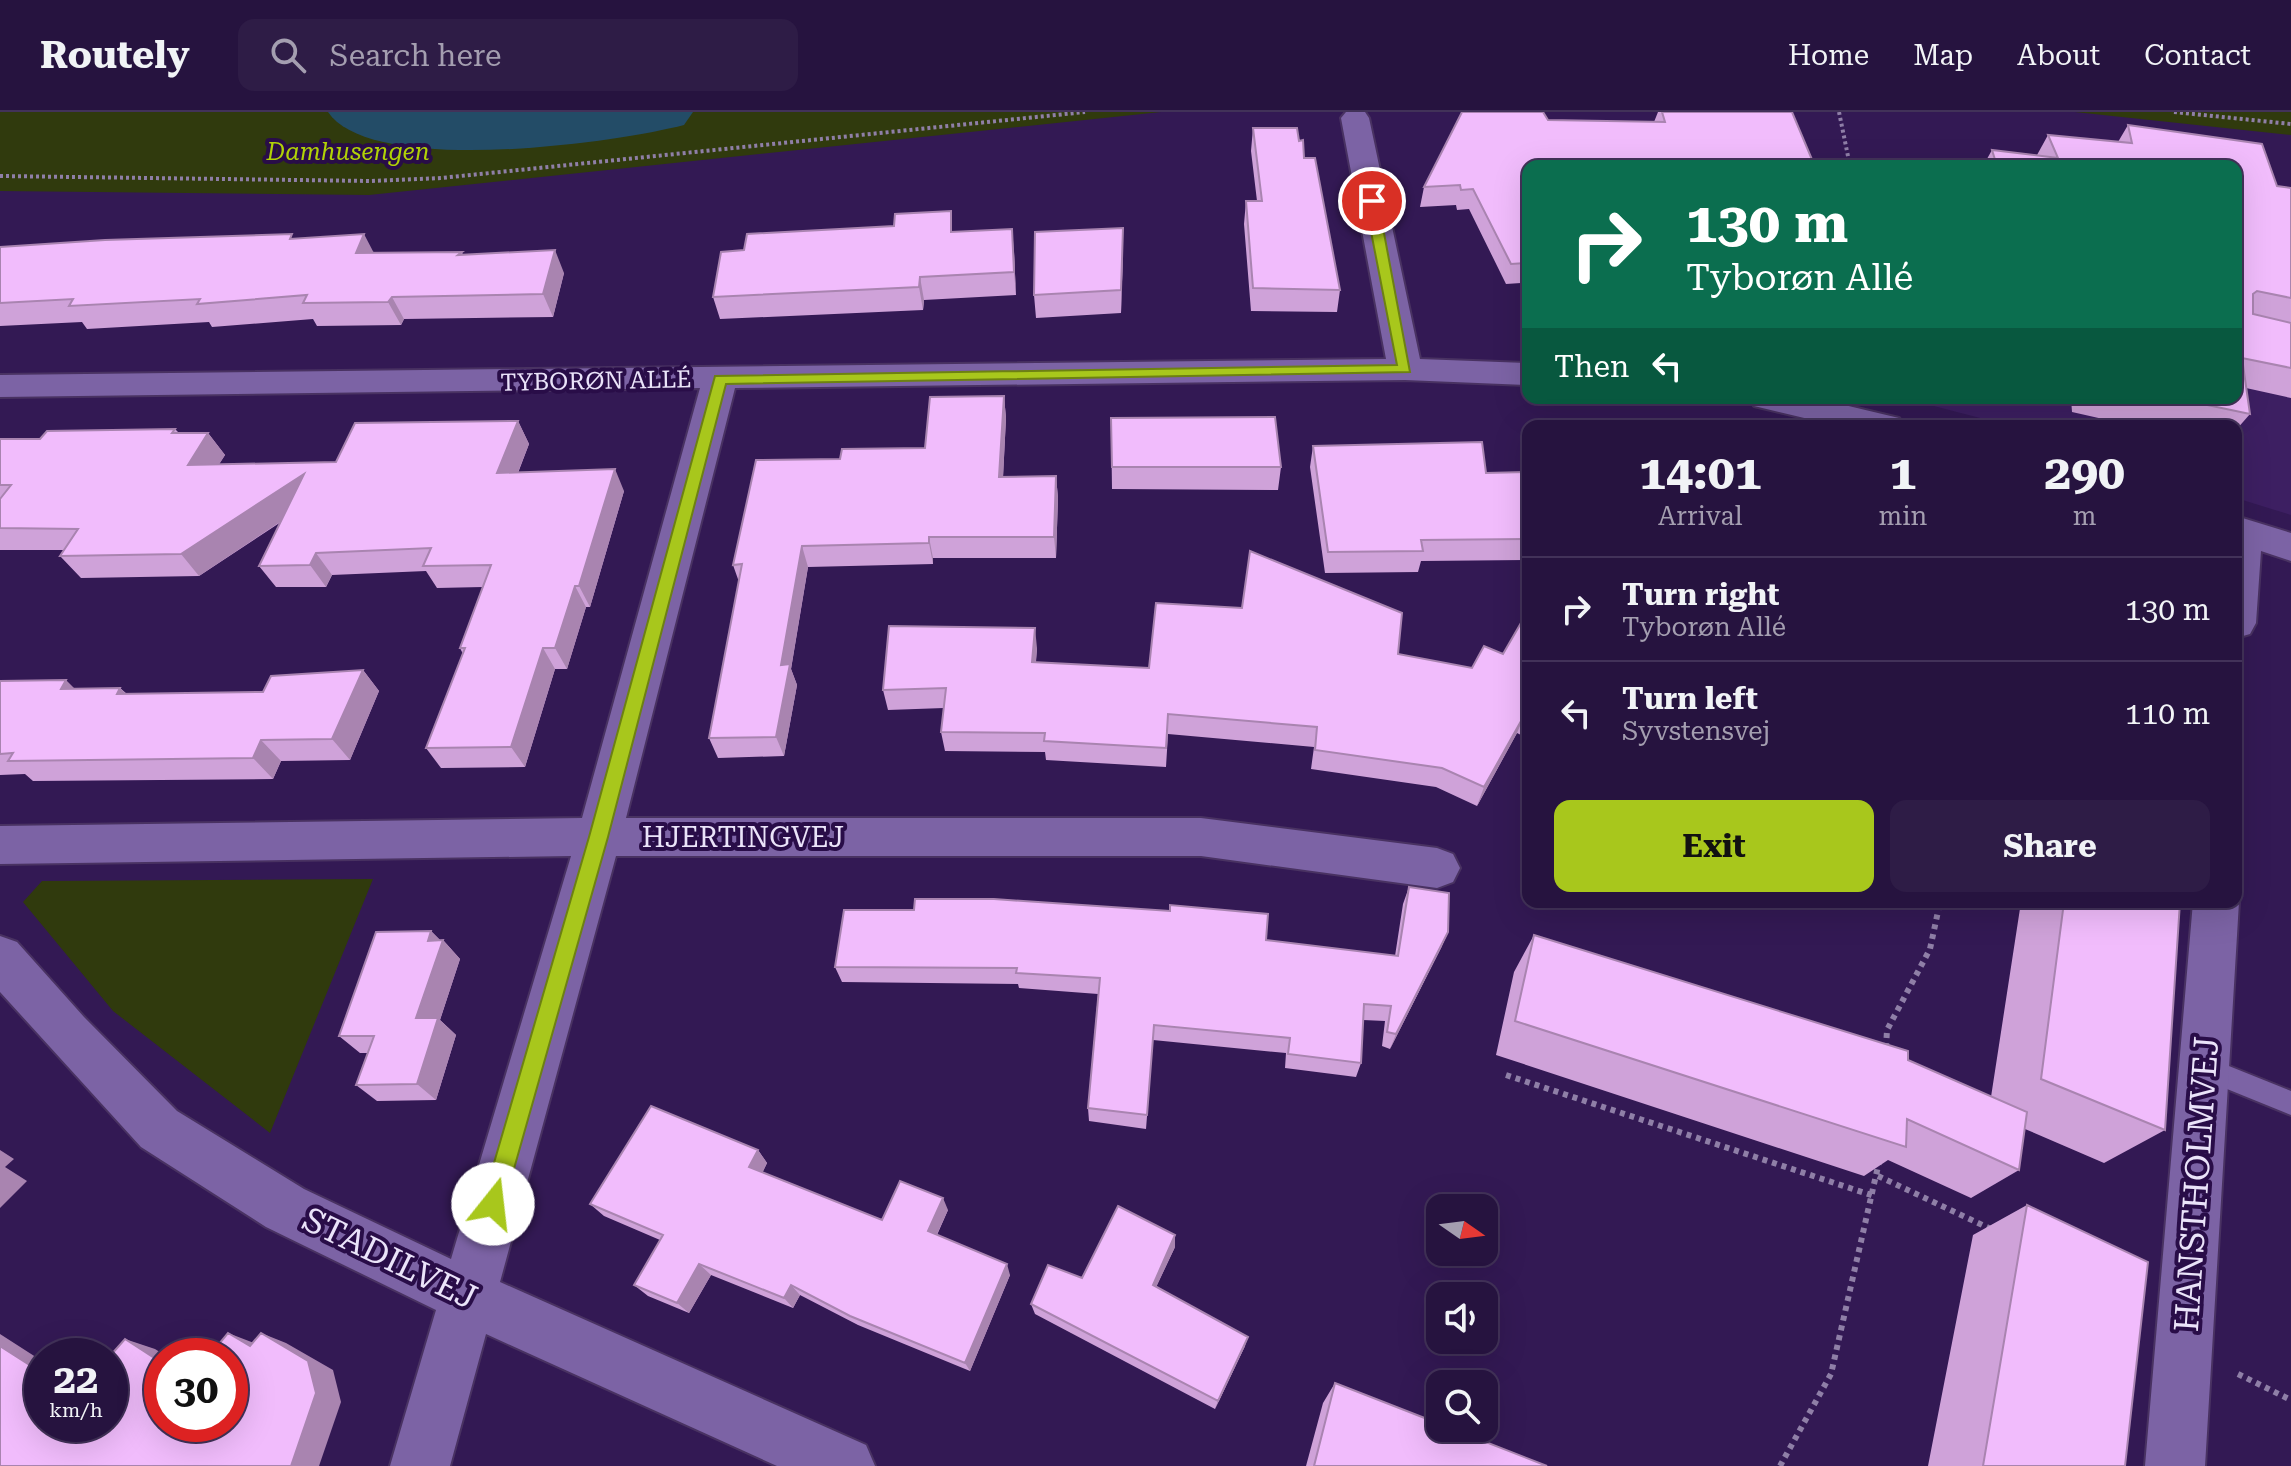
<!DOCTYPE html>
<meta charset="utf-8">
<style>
body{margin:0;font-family:"Roboto Serif",serif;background:#2e1c46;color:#f1f3f6;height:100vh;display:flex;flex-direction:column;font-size:30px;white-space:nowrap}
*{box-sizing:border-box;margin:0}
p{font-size:26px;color:#a49eb0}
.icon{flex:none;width:44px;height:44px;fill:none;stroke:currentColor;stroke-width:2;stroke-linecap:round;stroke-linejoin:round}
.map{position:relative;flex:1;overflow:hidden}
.side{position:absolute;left:1522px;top:308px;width:720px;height:488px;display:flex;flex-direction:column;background:#26133f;border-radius:16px;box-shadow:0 8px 32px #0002,0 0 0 2px #423259}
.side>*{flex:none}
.hud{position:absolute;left:1522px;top:48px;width:720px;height:244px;border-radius:16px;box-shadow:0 8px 32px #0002,0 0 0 2px #423259;background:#0b6e4f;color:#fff;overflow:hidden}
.needle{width:52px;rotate:104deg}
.fabs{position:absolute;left:1426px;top:1082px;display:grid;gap:16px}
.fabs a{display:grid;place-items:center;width:72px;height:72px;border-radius:16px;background:#26133f;box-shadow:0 8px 32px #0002,0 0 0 2px #423259;font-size:40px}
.speed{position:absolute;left:24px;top:1226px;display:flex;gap:16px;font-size:40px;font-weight:700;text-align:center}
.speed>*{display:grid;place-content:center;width:104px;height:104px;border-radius:50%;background:#26133f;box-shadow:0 8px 32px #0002,0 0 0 2px #423259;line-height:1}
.speed small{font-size:20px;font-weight:400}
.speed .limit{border:12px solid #d22;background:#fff;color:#111}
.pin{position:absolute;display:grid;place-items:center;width:68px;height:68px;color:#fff;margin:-34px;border:4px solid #fff;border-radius:50%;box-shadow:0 2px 8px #0007}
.me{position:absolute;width:88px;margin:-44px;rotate:16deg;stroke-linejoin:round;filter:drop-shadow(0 0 6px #0008)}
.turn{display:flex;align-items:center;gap:28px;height:168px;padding:0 32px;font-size:36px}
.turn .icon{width:104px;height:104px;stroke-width:2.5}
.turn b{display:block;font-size:56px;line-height:68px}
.then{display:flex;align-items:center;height:76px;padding:0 32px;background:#0003;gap:16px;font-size:30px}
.eta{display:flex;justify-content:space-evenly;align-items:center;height:136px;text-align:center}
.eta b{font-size:48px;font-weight:700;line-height:56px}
.primary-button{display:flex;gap:16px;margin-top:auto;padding:16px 32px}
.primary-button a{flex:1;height:92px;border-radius:16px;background:#a8c71c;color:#111;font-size:32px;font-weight:700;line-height:92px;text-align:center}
.primary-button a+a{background:#2e1c46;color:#f1f3f6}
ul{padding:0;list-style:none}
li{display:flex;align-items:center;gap:24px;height:104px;padding:0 32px;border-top:2px solid #423259}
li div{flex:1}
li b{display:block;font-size:30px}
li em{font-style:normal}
header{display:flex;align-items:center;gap:48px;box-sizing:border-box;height:112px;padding:0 40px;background:#26133f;border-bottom:2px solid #423259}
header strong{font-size:38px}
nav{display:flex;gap:44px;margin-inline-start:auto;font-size:28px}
.search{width:560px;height:72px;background:#2e1c46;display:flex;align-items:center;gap:20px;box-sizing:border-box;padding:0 28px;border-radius:16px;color:#a49eb0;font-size:30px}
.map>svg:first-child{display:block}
.built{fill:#3d1f62}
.green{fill:#303a0d}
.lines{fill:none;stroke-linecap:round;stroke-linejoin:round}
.river{fill:#234c67;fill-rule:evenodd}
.lane-casing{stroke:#493262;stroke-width:4}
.street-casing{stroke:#493262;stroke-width:4}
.path-far1{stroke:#8f7fa7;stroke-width:4;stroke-dasharray:3 3;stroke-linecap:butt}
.path{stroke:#8f7fa7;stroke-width:6;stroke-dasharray:5 5;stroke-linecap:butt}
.lane{fill:#7c63a5;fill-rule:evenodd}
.street{fill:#7c63a5;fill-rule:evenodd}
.wall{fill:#cfa2d9}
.shaded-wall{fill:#a984b0}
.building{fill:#f1bcfc;stroke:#a984b0;stroke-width:2}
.route{fill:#a8c71c;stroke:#6d8112;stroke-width:2}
.labels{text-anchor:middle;stroke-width:8;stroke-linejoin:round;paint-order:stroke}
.far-park-label{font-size:24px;font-style:italic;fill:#b1d206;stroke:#290d48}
.far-street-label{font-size:24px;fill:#eae3f9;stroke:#290d48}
.street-label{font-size:28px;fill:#eae3f9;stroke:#290d48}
.near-street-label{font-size:34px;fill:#eae3f9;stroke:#290d48}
</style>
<header>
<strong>Routely</strong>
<div class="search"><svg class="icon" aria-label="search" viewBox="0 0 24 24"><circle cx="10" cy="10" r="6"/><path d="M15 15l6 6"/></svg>Search here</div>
<nav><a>Home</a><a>Map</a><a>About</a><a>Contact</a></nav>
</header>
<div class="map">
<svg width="2291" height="1354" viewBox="0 0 2291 1354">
<rect width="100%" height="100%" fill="#331954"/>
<!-- built -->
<path class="built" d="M 2236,237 L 2291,248 L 2291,403 L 2236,386 L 2236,314 L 2011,314 L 1903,286 L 2236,286 Z"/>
<!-- green -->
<path class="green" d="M 0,0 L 1161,0 L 369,83 L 0,79 Z
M 2075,0 L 2291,0 L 2291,23 Z
M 373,767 L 270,1021 L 113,899 L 23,790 L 42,769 Z"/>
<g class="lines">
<!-- river -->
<path class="river" d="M 328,0 L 693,0 L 684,13 C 615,31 372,65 328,0 Z"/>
<defs>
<path id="lane" d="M 2204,944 L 2291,979 L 2291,1003 L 2195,964 L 2191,956 L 2195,948 Z"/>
<path id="street" d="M 1346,0 L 1365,0 L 1369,6 L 1420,247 L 1528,251 L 1528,273 L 1405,268 L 735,276 L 626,706 L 1201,706 L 1437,736 L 1453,742 L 1460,756 L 1453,770 L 1437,776 L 1201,744 L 616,744 L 500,1170 L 866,1333 L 875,1354 L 777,1354 L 486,1222 L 450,1354 L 390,1354 L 436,1198 L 266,1115 L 141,1035 L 0,880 L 0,824 L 17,830 L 84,905 L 177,999 L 304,1077 L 451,1147 L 571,744 L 0,752 L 0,714 L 582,706 L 700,276 L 0,285 L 0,263 L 1386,247 L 1341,6 Z
M 1749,286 L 1815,286 L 1899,306 L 1905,314 L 1838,314 L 1754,294 Z
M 2236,404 L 2291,421 L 2291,449 L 2261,439 L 2256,511 L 2250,522 L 2236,526 Z
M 2236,783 L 2239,790 L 2205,1354 L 2145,1354 L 2193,790 L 2236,790 Z"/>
</defs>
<!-- lane casing -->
<use href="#lane" class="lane-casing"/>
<!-- street casing -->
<use href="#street" class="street-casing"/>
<!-- path-far1 -->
<path class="path-far1" d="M 1839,0 L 1850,54
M 2174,0 L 2291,12
M 0,64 L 371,69 L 441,66 L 1085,0"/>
<!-- path -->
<path class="path" d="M 1886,936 L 1887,918 L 1930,837 L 1940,790
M 1506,963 L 1874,1084
M 1878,1064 L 1993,1118
M 2238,1262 L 2291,1288
M 1780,1354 L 1831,1262 L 1879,1050"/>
<!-- lane -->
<use href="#lane" class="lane"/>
<!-- street -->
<use href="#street" class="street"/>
</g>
<!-- wall -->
<path class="wall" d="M 1658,0 L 1792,0 L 1528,54 L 1528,186 L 1521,171 L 1506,172 L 1469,97 L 1457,98 L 1456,93 L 1420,95 L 1424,75 L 1548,8 L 1654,10 Z
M 2128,13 L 2262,32 L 2277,74 L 2291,76 L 2291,286 L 2246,276 L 2250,302 L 2236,318 L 2236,314 L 2167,314 L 2148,310 L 2145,314 L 2134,314 L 2072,300 L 2071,286 L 2236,286 L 2236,54 L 1983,54 L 1992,38 L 2037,43 L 2048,23 L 2118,30 Z
M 1253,16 L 1299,29 L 1340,178 L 1337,200 L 1251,199 L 1244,112 L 1246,89 L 1257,89 L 1251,39 Z
M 954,120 L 1014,140 L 1016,183 L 924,188 L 923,198 L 720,207 L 713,185 L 744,138 Z
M 294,127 L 374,140 L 462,140 L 463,143 L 564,161 L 553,205 L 404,207 L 401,213 L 317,214 L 313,207 L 212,215 L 209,210 L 87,217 L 82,210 L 0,214 L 0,135 Z
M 1123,139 L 1121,201 L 1036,206 L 1034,183 Z
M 1004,284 L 1006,306 L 1003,365 L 1056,364 L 1058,386 L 1056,446 L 933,446 L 933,452 L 808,455 L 791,557 L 797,573 L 784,644 L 718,646 L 709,626 L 739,470 L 733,453 L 840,347 L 925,336 Z
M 1111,306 L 1281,355 L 1278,378 L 1112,377 Z
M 518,309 L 529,332 L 518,361 L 624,379 L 590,495 L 586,495 L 567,557 L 555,557 L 525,655 L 441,656 L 426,636 L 463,542 L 460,536 L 483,475 L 437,476 L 426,459 L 332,463 L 326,475 L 276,475 L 259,454 L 281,410 L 199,464 L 81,466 L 60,444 L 64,438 L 0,438 L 0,327 L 40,327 L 175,317 L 179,321 L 208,321 L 225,343 L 219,352 L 336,350 Z
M 1313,334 L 1486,361 L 1528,360 L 1528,448 L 1421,449 L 1418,460 L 1325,461 L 1310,355 Z
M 1528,505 L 1528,619 L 1525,625 L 1517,621 L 1477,694 L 1436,675 L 1311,657 L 1314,635 L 1168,622 L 1166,655 L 1046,648 L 1045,640 L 945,639 L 941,620 L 944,596 L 888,598 L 883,578 L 1037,536 L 1036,550 L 1149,556 L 1398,542 L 1472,556 L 1503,542 Z
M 363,558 L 379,579 L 350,648 L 281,649 L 273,667 L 33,669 L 25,662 L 0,663 L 0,569 L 74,576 L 120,576 L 127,582 L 263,580 Z
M 1409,775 L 1448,820 L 1441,836 L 1390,937 L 1382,934 L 1385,909 L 1363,908 L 1361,951 L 1356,965 L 1285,956 L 1286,941 L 1153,928 L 1146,1017 L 1089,1009 L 1088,996 L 1098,882 L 1019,876 L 1018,872 L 842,870 L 835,855 L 1266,828 L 1395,844 L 1403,792 Z
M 2021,790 L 2180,790 L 2165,1018 L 2104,1051 L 2025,1017 L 2019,1058 L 1971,1086 L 1888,1048 L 1864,1064 L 1496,943 L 1514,860 L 1534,823 L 1908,948 L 1991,985 Z
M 431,819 L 440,828 L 443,828 L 460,847 L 440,908 L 456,923 L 436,988 L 377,989 L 356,973 L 368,941 L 360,941 L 339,924 Z
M 758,1038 L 767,1051 L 762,1061 L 882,1108 L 948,1098 L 937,1123 L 1010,1163 L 970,1259 L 858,1213 L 800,1183 L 793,1196 L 711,1163 L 689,1201 L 648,1184 L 634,1173 L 660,1128 L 604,1104 L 590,1092 Z
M 2027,1093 L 2125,1354 L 1928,1354 L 1973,1123 Z
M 1175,1135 L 1156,1175 L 1245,1234 L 1215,1297 L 1035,1202 L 1031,1192 L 1082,1166 Z
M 1335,1271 L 1547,1354 L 1306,1354 L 1323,1291 Z"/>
<!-- shaded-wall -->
<path class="shaded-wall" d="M 1123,116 L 1123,139 L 1121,201 L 1121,178 Z
M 1012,117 L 1014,140 L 1016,183 L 1014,160 Z
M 364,122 L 376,145 L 356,141 Z
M 555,138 L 564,161 L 553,205 L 543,182 Z
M 920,165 L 924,188 L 923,198 L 919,175 Z
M 392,185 L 404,207 L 401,213 L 388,190 Z
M 1004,284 L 1006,306 L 1002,386 L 999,365 Z
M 518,309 L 529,332 L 509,383 L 497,361 Z
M 208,321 L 225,343 L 205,375 L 188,353 Z
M 615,357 L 624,379 L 590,495 L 579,474 Z
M 304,362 L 319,384 L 199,464 L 181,442 Z
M 1056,364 L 1058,386 L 1056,446 L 1054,425 Z
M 929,425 L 933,446 L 933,452 L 929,431 Z
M 802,434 L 808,455 L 791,557 L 797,573 L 784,644 L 776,625 L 781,553 Z
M 316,441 L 332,463 L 326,475 L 310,453 Z
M 575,474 L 586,495 L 567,557 L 555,536 Z
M 1035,516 L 1037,536 L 1034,570 L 1032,550 Z
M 543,536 L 555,557 L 525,655 L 511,635 Z
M 363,558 L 379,579 L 350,648 L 332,627 Z
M 66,568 L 88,590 L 61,577 Z
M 120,576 L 142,597 L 117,582 Z
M 1525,602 L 1517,621 L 1477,694 L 1484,675 Z
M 261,628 L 281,649 L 273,667 L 253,646 Z
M 431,819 L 442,830 L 443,828 L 460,847 L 440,908 L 456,923 L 436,988 L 417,972 L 416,906 L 428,829 Z
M 1448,820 L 1441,836 L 1390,937 L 1396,922 Z
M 0,1038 L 14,1047 L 5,1055 L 27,1069 L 0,1096 Z
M 758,1038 L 767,1051 L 759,1068 L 749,1055 Z
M 943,1086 L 948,1098 L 933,1131 L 928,1119 Z
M 1175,1123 L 1175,1135 L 1152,1184 L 1153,1173 Z
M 699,1152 L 711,1163 L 689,1201 L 677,1191 Z
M 1007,1152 L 1010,1163 L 970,1259 L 965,1251 Z
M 791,1173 L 800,1183 L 793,1196 L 784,1186 Z
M 228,1221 L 254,1231 L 250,1234 Z
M 261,1221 L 286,1231 L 333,1258 L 341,1290 L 319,1354 L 291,1354 Z
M 0,1222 L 42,1249 L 42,1261 L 0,1234 Z
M 1248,1225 L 1245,1234 L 1215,1297 L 1218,1289 Z
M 125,1227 L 155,1237 L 166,1244 L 162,1244 L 162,1251 Z
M 72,1229 L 104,1239 L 135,1260 L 110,1244 L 95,1244 Z"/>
<!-- building -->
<path class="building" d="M 1462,0 L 1543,0 L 1548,8 L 1665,10 L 1662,0 L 1792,0 L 1813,50 L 1840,51 L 1838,54 L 1528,54 L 1528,155 L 1526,151 L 1511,152 L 1473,77 L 1461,78 L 1460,73 L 1424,75 Z
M 2128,13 L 2262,32 L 2277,74 L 2291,76 L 2291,186 L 2257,179 L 2253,182 L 2253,202 L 2291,211 L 2291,256 L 2242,246 L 2250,302 L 2174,286 L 2236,286 L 2236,54 L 1997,54 L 1992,38 L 2058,46 L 2048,23 L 2132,31 Z
M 1253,16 L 1297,16 L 1299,29 L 1303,28 L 1304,46 L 1315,46 L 1340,178 L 1253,176 L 1246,89 L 1262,89 Z
M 951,99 L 951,120 L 1012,117 L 1014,160 L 920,165 L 919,175 L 713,185 L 721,140 L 744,138 L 747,122 L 894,114 L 895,102 Z
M 1123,116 L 1121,178 L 1034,183 L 1035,120 Z
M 292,122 L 290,127 L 364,122 L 356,141 L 462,140 L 458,143 L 555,138 L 543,182 L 392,185 L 388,190 L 303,191 L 307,183 L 197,192 L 200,187 L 69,194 L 73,187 L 0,191 L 0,135 L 105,128 Z
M 1004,284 L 999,365 L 1056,364 L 1054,425 L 929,425 L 929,431 L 802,434 L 781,553 L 790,552 L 776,625 L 709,626 L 742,452 L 733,453 L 756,348 L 840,347 L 842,337 L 925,336 L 930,285 Z
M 2140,286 L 2163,286 L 2164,291 Z
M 1275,305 L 1281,355 L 1112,355 L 1111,306 Z
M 518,309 L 497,361 L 615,357 L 579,474 L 575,474 L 555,536 L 543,536 L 511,635 L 426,636 L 465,536 L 460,536 L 491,453 L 423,454 L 431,436 L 316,441 L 310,453 L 259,454 L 304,362 L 181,442 L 60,444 L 78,417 L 0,416 L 0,387 L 11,373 L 0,373 L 0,327 L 40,327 L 47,319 L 175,317 L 172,321 L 208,321 L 188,353 L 336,350 L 355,311 Z
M 1482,330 L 1486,361 L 1528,360 L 1528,427 L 1421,428 L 1423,439 L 1328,440 L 1313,334 Z
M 1250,439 L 1402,501 L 1398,542 L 1472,556 L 1484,534 L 1503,542 L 1525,504 L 1528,505 L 1528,603 L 1525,602 L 1484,675 L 1442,656 L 1315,638 L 1317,615 L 1168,602 L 1166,636 L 1044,629 L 1045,621 L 941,620 L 946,576 L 883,578 L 889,514 L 1035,516 L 1032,550 L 1149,556 L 1156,491 L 1242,496 Z
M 363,558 L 332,627 L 261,628 L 253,646 L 8,649 L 13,641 L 0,642 L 0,569 L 66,568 L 61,577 L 120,576 L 117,582 L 263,580 L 271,564 Z
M 1409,775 L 1449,781 L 1448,820 L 1396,922 L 1387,920 L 1391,894 L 1364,892 L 1361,951 L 1288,942 L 1290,926 L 1154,913 L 1147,1003 L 1088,996 L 1100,866 L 1016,861 L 1017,856 L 835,855 L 844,798 L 914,798 L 915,787 L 994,787 L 1170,799 L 1170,793 L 1268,802 L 1266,828 L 1398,844 Z
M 2064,790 L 2180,790 L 2165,1018 L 2041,967 Z
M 431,819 L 428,829 L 443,828 L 416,906 L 438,906 L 417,972 L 356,973 L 374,924 L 339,924 L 376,820 Z
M 1534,823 L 1908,939 L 1908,948 L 2027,1000 L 2019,1058 L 1907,1007 L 1906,1035 L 1515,909 Z
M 651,994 L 758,1038 L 749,1055 L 882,1108 L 900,1069 L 943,1086 L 928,1119 L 1007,1152 L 965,1251 L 850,1204 L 791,1173 L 784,1186 L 699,1152 L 677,1191 L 634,1173 L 663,1123 L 590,1092 Z
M 2027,1093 L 2148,1150 L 2125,1354 L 1983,1354 Z
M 1118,1094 L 1175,1123 L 1153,1173 L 1248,1225 L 1218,1289 L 1031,1192 L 1048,1153 L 1082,1166 Z
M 228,1221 L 250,1234 L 261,1221 L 308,1249 L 316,1281 L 291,1354 L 0,1354 L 0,1234 L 42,1261 L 42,1312 L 110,1312 L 110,1244 L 125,1227 L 162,1251 L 162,1312 L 230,1312 L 230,1244 L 209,1244 Z
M 72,1229 L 95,1244 L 59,1244 Z
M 1335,1271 L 1440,1312 L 1440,1316 L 1450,1316 L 1547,1354 L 1314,1354 Z"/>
<!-- route -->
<path class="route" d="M 1372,86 L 1378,89 L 1410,260 L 726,272 L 608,725 L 504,1092 L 501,1100 L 493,1103 L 485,1100 L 482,1092 L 589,725 L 715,264 L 1397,253 L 1365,89 Z"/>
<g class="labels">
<!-- far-park labels -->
<g class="far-park-label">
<text x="348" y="48">Damhusengen</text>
</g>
<!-- far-street labels -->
<g class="far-street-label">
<text transform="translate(596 269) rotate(-1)" y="8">TYBORØN ALLÉ</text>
</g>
<!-- street labels -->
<g class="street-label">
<text x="743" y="735">HJERTINGVEJ</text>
</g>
<!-- near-street labels -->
<g class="near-street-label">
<text transform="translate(2196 1072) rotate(-86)" y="12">HANSTHOLMVEJ</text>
<text transform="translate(390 1146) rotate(26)" y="12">STADILVEJ</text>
</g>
</g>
</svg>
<div class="fabs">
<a><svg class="needle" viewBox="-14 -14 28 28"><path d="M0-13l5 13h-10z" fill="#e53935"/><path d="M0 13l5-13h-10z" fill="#a49eb0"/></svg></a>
<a><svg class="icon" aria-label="sound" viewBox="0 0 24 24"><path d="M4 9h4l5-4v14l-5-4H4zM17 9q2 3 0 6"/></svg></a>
<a><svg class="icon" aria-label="search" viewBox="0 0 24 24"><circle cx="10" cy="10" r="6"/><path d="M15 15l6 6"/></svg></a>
</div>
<div class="speed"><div>22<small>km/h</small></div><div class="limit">30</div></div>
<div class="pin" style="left:1372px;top:89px;background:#d93025"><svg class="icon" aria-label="arrive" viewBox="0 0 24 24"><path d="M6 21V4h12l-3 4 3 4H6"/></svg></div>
<svg class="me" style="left:493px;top:1092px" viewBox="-20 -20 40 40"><circle r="19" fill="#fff"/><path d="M0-13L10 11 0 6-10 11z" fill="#a8c71c"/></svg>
<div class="hud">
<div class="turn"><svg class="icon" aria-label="right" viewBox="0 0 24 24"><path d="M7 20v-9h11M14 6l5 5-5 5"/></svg><div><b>130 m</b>Tyborøn Allé</div></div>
<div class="then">Then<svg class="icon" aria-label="left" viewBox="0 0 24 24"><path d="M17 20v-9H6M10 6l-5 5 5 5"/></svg></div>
</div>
<section class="side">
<div class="eta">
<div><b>14:01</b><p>Arrival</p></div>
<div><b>1</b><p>min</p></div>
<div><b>290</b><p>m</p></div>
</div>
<ul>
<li><svg class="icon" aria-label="right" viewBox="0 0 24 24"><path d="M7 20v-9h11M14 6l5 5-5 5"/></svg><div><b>Turn right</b><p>Tyborøn Allé</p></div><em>130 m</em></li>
<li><svg class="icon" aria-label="left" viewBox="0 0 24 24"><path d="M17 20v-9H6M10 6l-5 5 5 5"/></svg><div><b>Turn left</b><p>Syvstensvej</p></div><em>110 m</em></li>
</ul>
<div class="primary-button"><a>Exit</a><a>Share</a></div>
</section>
</div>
